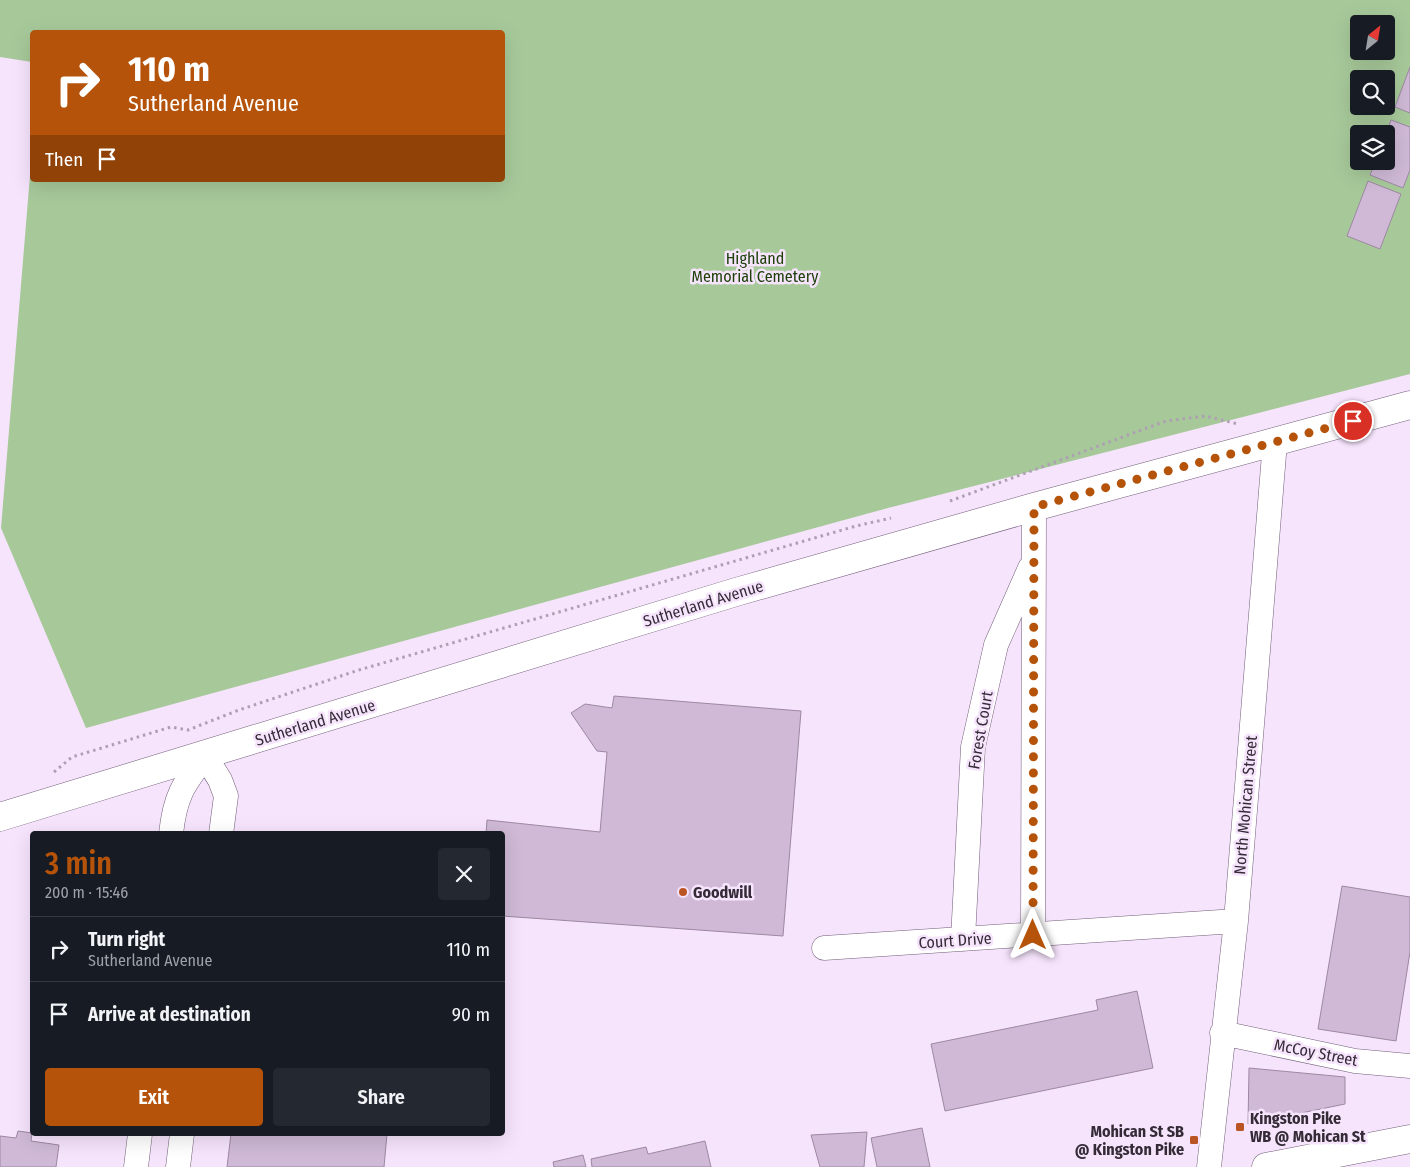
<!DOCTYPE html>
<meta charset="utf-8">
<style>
body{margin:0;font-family:"Fira Sans Condensed",sans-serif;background:#242831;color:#f1f3f6;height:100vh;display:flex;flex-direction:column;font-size:19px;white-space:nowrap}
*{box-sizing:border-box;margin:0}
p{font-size:16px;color:#9ea1a6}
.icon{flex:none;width:28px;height:28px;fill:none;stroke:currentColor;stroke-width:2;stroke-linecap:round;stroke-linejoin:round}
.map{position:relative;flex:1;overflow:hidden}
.drawer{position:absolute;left:30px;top:831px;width:475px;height:305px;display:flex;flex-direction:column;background:#171b24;border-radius:5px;box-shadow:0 5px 20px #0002}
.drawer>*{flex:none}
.banner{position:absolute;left:30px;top:30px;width:475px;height:152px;border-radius:5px;box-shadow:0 5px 20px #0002;background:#b45309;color:#fff;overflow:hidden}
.needle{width:32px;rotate:30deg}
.fabs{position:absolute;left:1350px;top:15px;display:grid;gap:10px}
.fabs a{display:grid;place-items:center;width:45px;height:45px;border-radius:5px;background:#171b24;box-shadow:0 5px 20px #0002;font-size:25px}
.pin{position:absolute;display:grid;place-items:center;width:42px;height:42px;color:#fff;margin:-21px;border:2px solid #fff;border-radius:50%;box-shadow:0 1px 5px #0007}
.me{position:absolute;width:55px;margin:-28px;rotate:0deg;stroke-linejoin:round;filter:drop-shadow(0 0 4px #0008)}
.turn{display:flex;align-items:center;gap:18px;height:105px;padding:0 15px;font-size:22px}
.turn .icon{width:65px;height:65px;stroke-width:2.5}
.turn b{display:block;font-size:35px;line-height:42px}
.then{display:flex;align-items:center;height:48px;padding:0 15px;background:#0003;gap:10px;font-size:19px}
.round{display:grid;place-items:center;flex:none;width:52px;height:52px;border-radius:5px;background:#242831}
.headline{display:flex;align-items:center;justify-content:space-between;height:85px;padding:0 15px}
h1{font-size:30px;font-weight:600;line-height:38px;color:#b45309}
.cta{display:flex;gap:10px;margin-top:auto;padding:10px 15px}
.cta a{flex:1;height:58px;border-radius:5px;background:#b45309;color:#fff;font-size:20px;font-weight:600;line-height:58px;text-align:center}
.cta a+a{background:#242831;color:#f1f3f6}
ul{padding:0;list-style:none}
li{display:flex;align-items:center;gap:15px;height:65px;padding:0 15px;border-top:1px solid #363941}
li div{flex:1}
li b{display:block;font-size:19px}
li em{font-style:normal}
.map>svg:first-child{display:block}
.green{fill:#a7c99a;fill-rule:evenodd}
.building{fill:#cfb9d6;stroke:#9d88a3}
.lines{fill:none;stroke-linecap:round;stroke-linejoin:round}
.minor-casing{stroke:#725f78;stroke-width:25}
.tertiary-casing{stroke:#725f78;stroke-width:29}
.primary-casing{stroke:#725f78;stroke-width:29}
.path{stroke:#ae9fb3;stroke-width:3;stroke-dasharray:2.5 4;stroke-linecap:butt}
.minor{stroke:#fff;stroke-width:24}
.tertiary{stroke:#fff;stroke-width:28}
.primary{stroke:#fff;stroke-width:28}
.route{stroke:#b45309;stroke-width:9;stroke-dasharray:0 16.2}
.poi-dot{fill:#ba5523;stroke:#f6e4fc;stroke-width:2}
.labels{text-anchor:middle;stroke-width:5;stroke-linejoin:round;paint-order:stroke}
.park-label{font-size:16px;fill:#1d4109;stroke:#f6e4fc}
.street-label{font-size:16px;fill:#342b36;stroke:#f6e4fc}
.poi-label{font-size:16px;font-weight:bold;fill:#342b36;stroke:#f6e4fc;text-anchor:start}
</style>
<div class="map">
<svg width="1410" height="1167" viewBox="0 0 1410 1167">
<rect width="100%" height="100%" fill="#f6e4fc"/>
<!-- green -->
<path class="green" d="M 0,0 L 1410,0 L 1410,374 L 888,508 L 86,728 L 1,528 L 32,151 L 32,180 L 502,180 L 502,32 L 32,32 L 32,62 L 0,57 ZM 1359,24 L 1386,24 L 1386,51 L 1359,51 ZM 1359,79 L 1386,79 L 1386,106 L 1359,106 ZM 1359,134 L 1386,134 L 1386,161 L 1359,161 Z"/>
<!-- building -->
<path class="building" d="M 1410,67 L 1410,113 L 1395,107 Z
M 1391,120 L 1410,127 L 1410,170 L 1403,188 L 1370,175 L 1376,161 L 1386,161 L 1386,134 Z
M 1368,181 L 1401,194 L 1380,249 L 1347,236 Z
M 614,696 L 801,711 L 783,936 L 502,916 L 502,834 L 486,834 L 487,820 L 600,832 L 607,752 L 597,751 L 571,713 L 585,704 L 612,708 Z
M 1342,886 L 1410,897 L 1410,952 L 1396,1041 L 1318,1029 Z
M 1137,991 L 1153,1068 L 945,1111 L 931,1044 L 1098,1010 L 1096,1000 Z
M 1249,1068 L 1345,1077 L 1345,1104 L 1248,1124 Z
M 922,1128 L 930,1167 L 877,1167 L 871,1138 Z
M 18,1131 L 32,1133 L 31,1141 L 59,1145 L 56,1167 L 0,1167 L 0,1136 L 16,1138 Z
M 867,1132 L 864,1167 L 820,1167 L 811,1135 Z
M 231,1134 L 387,1134 L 384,1167 L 227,1167 Z
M 705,1141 L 711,1167 L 592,1167 L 591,1159 L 646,1147 L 648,1154 Z
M 583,1155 L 586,1167 L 554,1167 L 553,1162 Z"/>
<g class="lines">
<defs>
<path id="minor" d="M 171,834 C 175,796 183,785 205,756 L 220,780 L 226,796 L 221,834
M 1033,935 L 1034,507
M 963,939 L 973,747 L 996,645 L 1030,568
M 824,948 L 1236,921
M 1222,1033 L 1355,1061 L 1410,1066
M 136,1167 L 140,1134
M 178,1167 L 182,1134
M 1209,1167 L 1236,921 L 1275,442"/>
<path id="tertiary" d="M 0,817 L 736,592 L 1034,507 L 1410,405"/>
<path id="primary" d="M 1266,1167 L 1410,1139"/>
</defs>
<!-- minor casing -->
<use href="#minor" class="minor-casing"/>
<!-- tertiary casing -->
<use href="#tertiary" class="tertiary-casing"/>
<!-- primary casing -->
<use href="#primary" class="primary-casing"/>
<!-- path -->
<path class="path" d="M 950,501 L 1166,421 L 1205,416 L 1238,424
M 54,772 L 72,757 L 171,727 L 188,730 L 239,710 L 359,670 L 856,526 L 891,518"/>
<!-- minor -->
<use href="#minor" class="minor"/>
<!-- tertiary -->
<use href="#tertiary" class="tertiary"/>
<!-- primary -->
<use href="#primary" class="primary"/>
</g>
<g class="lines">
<!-- route -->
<path class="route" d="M 1033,935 L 1034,507 L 1353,421"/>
</g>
<!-- markers -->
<g class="poi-dot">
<circle cx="683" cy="892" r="5"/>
<rect x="1235" y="1122" width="10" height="10" rx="2.5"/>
<rect x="1189" y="1135" width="10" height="10" rx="2.5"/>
</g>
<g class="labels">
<!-- park labels -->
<g class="park-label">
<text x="755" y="264">Highland<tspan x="755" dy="18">Memorial Cemetery</tspan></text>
</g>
<!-- street labels -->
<g class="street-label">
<text transform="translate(703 603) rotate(-17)" y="6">Sutherland Avenue</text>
<text transform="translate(315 722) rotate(-17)" y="6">Sutherland Avenue</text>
<text transform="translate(980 730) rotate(-80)" y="6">Forest Court</text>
<text transform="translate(1245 805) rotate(-85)" y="6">North Mohican Street</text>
<text transform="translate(955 940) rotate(-4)" y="6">Court Drive</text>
<text transform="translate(1316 1052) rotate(11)" y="6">McCoy Street</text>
</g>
<!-- poi labels -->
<g class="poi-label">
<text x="693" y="898">Goodwill</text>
<text x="1250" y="1124">Kingston Pike<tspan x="1250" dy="18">WB @ Mohican St</tspan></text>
<text x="1184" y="1137" text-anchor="end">Mohican St SB<tspan x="1184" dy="18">@ Kingston Pike</tspan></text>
</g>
</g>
</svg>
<div class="fabs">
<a><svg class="needle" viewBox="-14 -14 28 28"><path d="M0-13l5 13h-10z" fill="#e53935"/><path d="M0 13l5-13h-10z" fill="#9ea1a6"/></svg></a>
<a><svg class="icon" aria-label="search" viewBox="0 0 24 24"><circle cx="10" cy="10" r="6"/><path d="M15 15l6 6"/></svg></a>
<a><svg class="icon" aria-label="layers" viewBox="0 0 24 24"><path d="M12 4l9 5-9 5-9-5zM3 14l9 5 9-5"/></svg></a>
</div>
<div class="pin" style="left:1353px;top:421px;background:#d93025"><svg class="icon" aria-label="arrive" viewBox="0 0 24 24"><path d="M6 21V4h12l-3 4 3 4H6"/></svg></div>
<svg class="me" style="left:1033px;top:935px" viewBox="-20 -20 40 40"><path d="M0-17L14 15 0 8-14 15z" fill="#b45309" stroke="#fff" stroke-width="4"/></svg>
<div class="banner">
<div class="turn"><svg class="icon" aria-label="right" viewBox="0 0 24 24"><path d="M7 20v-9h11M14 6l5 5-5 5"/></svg><div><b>110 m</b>Sutherland Avenue</div></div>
<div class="then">Then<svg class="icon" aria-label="arrive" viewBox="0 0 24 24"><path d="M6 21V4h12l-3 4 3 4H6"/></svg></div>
</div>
<section class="drawer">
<div class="headline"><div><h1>3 min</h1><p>200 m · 15:46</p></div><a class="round"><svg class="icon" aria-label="close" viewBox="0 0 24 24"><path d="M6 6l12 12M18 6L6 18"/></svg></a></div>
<ul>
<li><svg class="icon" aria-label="right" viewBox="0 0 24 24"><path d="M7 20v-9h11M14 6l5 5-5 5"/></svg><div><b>Turn right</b><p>Sutherland Avenue</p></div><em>110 m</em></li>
<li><svg class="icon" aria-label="arrive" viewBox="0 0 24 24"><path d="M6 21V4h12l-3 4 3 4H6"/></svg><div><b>Arrive at destination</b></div><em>90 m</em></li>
</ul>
<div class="cta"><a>Exit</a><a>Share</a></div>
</section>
</div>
